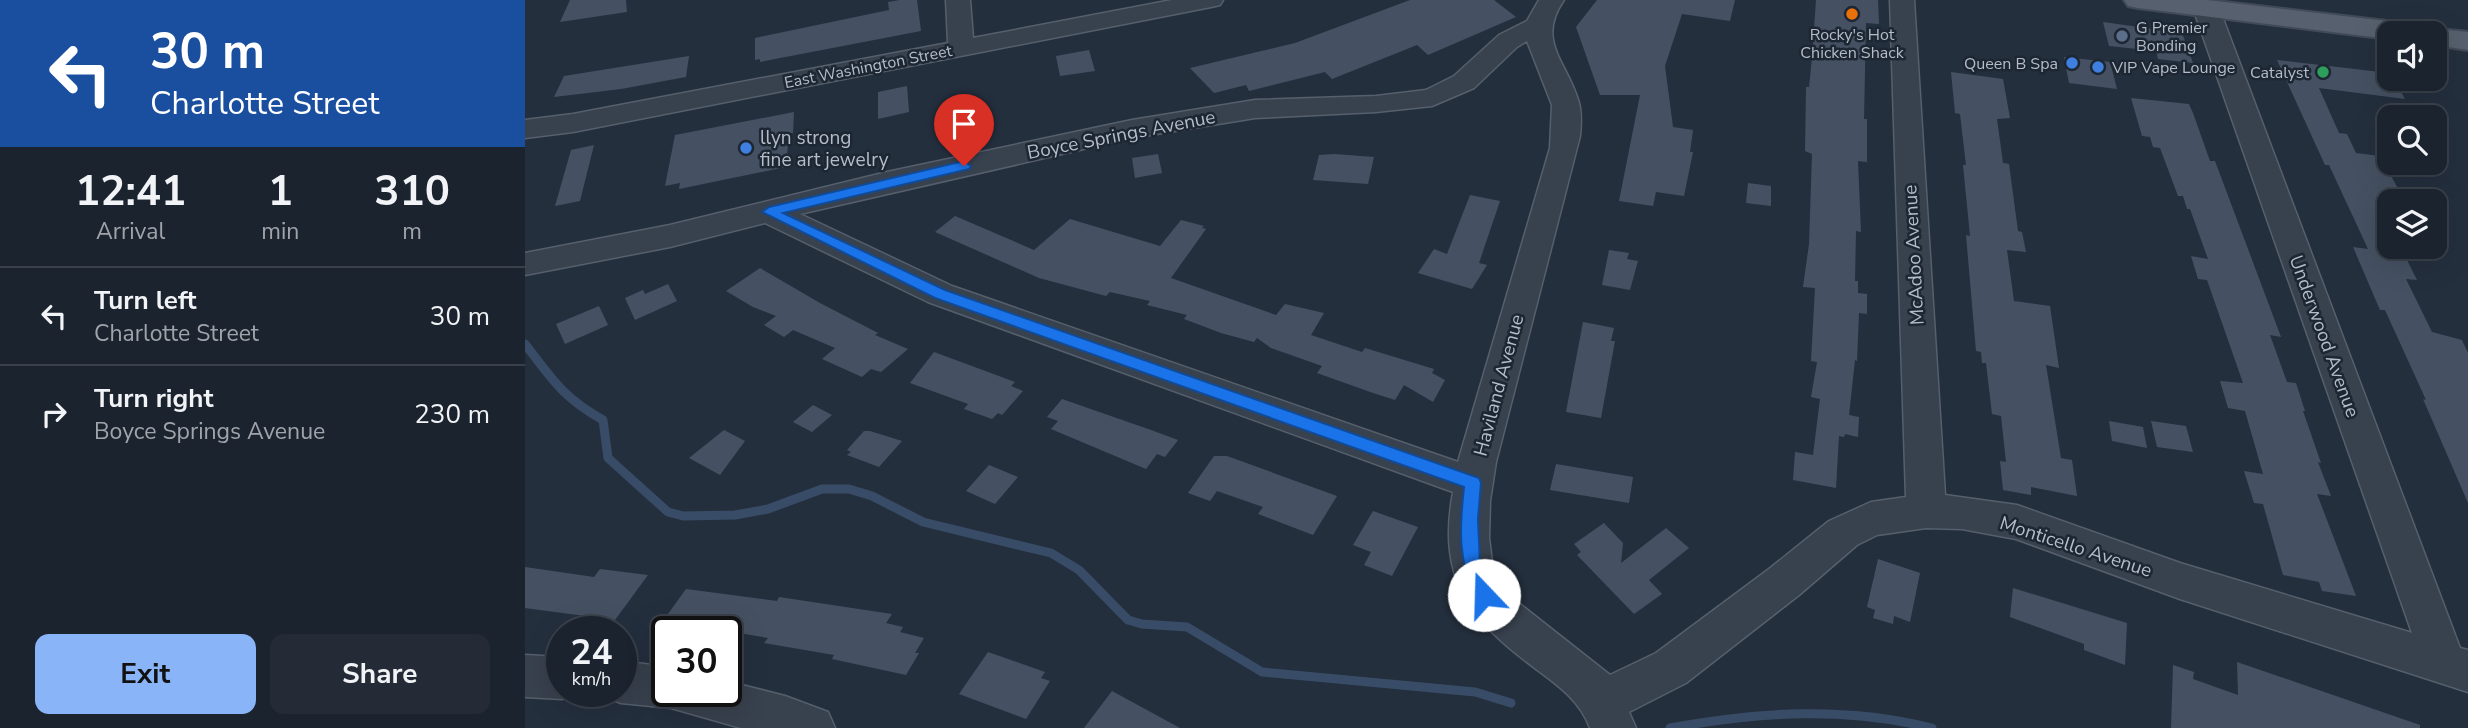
<!DOCTYPE html>
<style>
body{margin:0;font-family:"Nunito Sans",sans-serif;background:#242b36;color:#f1f3f6;height:100vh;display:flex;flex-direction:column;font-size:26px;white-space:nowrap}
*{box-sizing:border-box;margin:0}
p{font-size:23px;color:#a0a4aa}
.icon{flex:none;width:38px;height:38px;fill:none;stroke:currentColor;stroke-width:2;stroke-linecap:round;stroke-linejoin:round}
.map{position:relative;flex:1;overflow:hidden}
.details{display:flex;flex-direction:column;background:#1b232e;width:525px}
.details>*{flex:none}
.top-card{background:#1a4fa0;color:#fff;overflow:hidden}
.tools{position:absolute;left:1852px;top:21px;display:grid;gap:14px}
.tools a{display:grid;place-items:center;width:70px;height:70px;border-radius:14px;background:#1b232e;box-shadow:0 7px 28px #0002,0 0 0 2px #39404a;font-size:35px}
.speed{position:absolute;left:21px;top:616px;display:flex;gap:14px;font-size:35px;font-weight:700;text-align:center}
.speed>*{display:grid;place-content:center;width:91px;height:91px;border-radius:50%;background:#1b232e;box-shadow:0 7px 28px #0002,0 0 0 2px #39404a;line-height:1}
.speed small{font-size:18px;font-weight:400}
.speed .limit{border:4px solid #111;border-radius:10px;background:#fff;color:#111}
.pin{position:absolute;display:grid;place-items:center;width:60px;height:60px;color:#fff;margin:-72px -30px;border-radius:50% 50% 50% 0;rotate:-45deg;box-shadow:0 0 7px #0007}
.pin .icon{rotate:45deg}
.me{position:absolute;width:77px;margin:-38px;rotate:339deg;stroke-linejoin:round;filter:drop-shadow(0 0 5px #0008)}
.turn{display:flex;align-items:center;gap:24px;height:147px;padding:0 35px;font-size:32px}
.turn .icon{width:91px;height:91px;stroke-width:2.5}
.turn b{display:block;font-size:49px;line-height:60px}
.eta{display:flex;justify-content:space-evenly;align-items:center;height:119px;text-align:center}
.eta b{font-size:42px;font-weight:700;line-height:49px}
.action{display:flex;gap:14px;margin-top:auto;padding:14px 35px}
.action a{flex:1;height:80px;border-radius:14px;background:#8ab4f8;color:#111;font-size:28px;font-weight:700;line-height:80px;text-align:center}
.action a+a{background:#242b36;color:#f1f3f6}
ul{padding:0;list-style:none}
li{display:flex;align-items:center;gap:21px;height:98px;padding:0 35px;border-top:2px solid #39404a}
li div{flex:1}
li b{display:block;font-size:26px}
li em{font-style:normal}
main{display:flex;flex:1;min-height:0}
.map>svg:first-child{display:block}
.lines{fill:none;stroke-linecap:round;stroke-linejoin:round}
.stream{stroke:#394c67;stroke-width:9}
.building{fill:#455162}
.minor-casing{stroke:#565f6c;stroke-width:3}
.major-casing{stroke:#414a57;stroke-width:4}
.minor{fill:#38414e;fill-rule:evenodd}
.major{fill:#56606e;fill-rule:evenodd}
.route{fill:#1a73e8;stroke:#114b97;stroke-width:2}
.food-dot{fill:#e8710a;stroke:#1d2633;stroke-width:2.5}
.service-dot{fill:#5c6f8a;stroke:#1d2633;stroke-width:2.5}
.shop-dot{fill:#3f7fe0;stroke:#1d2633;stroke-width:2.5}
.leisure-dot{fill:#2e9e5b;stroke:#1d2633;stroke-width:2.5}
.labels{text-anchor:middle;stroke-width:5;stroke-linejoin:round;paint-order:stroke}
.far-poi-label{font-size:16px;fill:#b4bcc9;stroke:#1d2633;text-anchor:start}
.far-street-label{font-size:16px;fill:#b4bcc9;stroke:#1d2633}
.street-label{font-size:19px;fill:#b4bcc9;stroke:#1d2633}
.poi-label{font-size:19px;fill:#b4bcc9;stroke:#1d2633;text-anchor:start}
</style>
<main>
<section class="details">
<div class="top-card">
<div class="turn"><svg class="icon" aria-label="left" viewBox="0 0 24 24"><path d="M17 20v-9H6M10 6l-5 5 5 5"/></svg><div><b>30 m</b>Charlotte Street</div></div>
</div>
<div class="eta">
<div><b>12:41</b><p>Arrival</p></div>
<div><b>1</b><p>min</p></div>
<div><b>310</b><p>m</p></div>
</div>
<ul>
<li><svg class="icon" aria-label="left" viewBox="0 0 24 24"><path d="M17 20v-9H6M10 6l-5 5 5 5"/></svg><div><b>Turn left</b><p>Charlotte Street</p></div><em>30 m</em></li>
<li><svg class="icon" aria-label="right" viewBox="0 0 24 24"><path d="M7 20v-9h11M14 6l5 5-5 5"/></svg><div><b>Turn right</b><p>Boyce Springs Avenue</p></div><em>230 m</em></li>
</ul>
<div class="action"><a>Exit</a><a>Share</a></div>
</section>
<div class="map">
<svg width="1943" height="728" viewBox="0 0 1943 728">
<rect width="100%" height="100%" fill="#242f3e"/>
<g class="lines">
<!-- stream -->
<path class="stream" d="M 0,344 C 27,379 38,398 78,420 L 83,458 L 143,512 L 158,516 L 210,515 L 243,509 L 297,489 L 324,489 L 347,496 L 398,522 L 526,553 L 554,570 L 603,620 L 617,624 L 662,627 L 737,672 L 950,692 L 986,703
M 1145,728 C 1234,712 1319,706 1407,728"/>
</g>
<!-- building -->
<path class="building" d="M 45,0 L 101,0 L 102,12 L 35,22 Z
M 375,0 L 392,0 L 396,31 L 235,62 L 235,59 L 230,60 L 230,38 L 364,10 L 363,2 Z
M 885,0 L 969,0 L 991,17 L 903,55 L 892,45 L 807,79 L 800,72 L 724,91 L 721,85 L 689,93 L 665,68 L 770,43 Z
M 1072,0 L 1210,0 L 1205,21 L 1157,14 L 1140,66 L 1148,127 L 1168,130 L 1165,152 L 1168,152 L 1159,196 L 1131,192 L 1128,206 L 1094,201 L 1115,95 L 1075,95 L 1051,27 Z
M 1291,0 L 1353,0 L 1354,24 L 1341,23 L 1339,119 L 1342,119 L 1342,162 L 1333,161 L 1336,232 L 1331,231 L 1330,281 L 1333,281 L 1333,293 L 1342,294 L 1342,314 L 1334,313 L 1332,361 L 1330,360 L 1324,415 L 1334,417 L 1333,437 L 1320,434 L 1319,437 L 1314,436 L 1311,488 L 1268,480 L 1270,452 L 1288,455 L 1295,399 L 1286,397 L 1292,362 L 1286,361 L 1290,288 L 1278,287 L 1284,244 L 1287,154 L 1280,151 L 1281,87 L 1284,87 L 1287,58 Z
M 1578,22 L 1657,33 L 1668,63 L 1633,59 L 1631,51 L 1584,46 Z
M 564,50 L 570,71 L 535,76 L 531,56 Z
M 164,56 L 161,77 L 96,89 L 29,97 L 39,76 Z
M 1539,57 L 1585,62 L 1592,89 L 1544,83 Z
M 1752,60 L 1864,73 L 1864,79 L 1869,79 L 1880,99 L 1794,88 L 1814,133 L 1822,134 L 1831,153 L 1855,156 L 1880,201 L 1864,201 L 1864,253 L 1880,256 L 1892,280 L 1881,279 L 1907,332 L 1937,340 L 1943,353 L 1943,503 L 1898,399 L 1901,400 L 1860,310 L 1855,310 L 1828,247 L 1843,249 L 1804,165 L 1800,165 Z
M 1426,72 L 1478,79 L 1485,118 L 1472,119 L 1478,163 L 1484,164 L 1493,231 L 1497,232 L 1501,252 L 1482,250 L 1489,301 L 1525,306 L 1534,368 L 1521,365 L 1536,458 L 1547,460 L 1552,496 L 1506,487 L 1506,495 L 1478,490 L 1475,461 L 1481,462 L 1476,416 L 1467,414 L 1461,363 L 1457,363 L 1456,352 L 1451,351 L 1441,235 L 1445,236 L 1438,165 L 1441,165 L 1435,114 L 1430,113 Z
M 382,86 L 384,112 L 353,119 L 353,92 Z
M 1606,98 L 1664,104 L 1668,113 L 1685,161 L 1690,161 L 1756,337 L 1745,335 L 1762,382 L 1771,383 L 1780,411 L 1778,411 L 1796,463 L 1793,462 L 1806,496 L 1792,494 L 1831,596 L 1797,591 L 1794,582 L 1758,575 L 1738,504 L 1729,503 L 1719,471 L 1738,474 L 1720,411 L 1703,408 L 1695,381 L 1718,383 L 1682,280 L 1673,279 L 1666,256 L 1683,259 L 1665,209 L 1662,209 L 1658,196 L 1653,196 L 1635,148 L 1628,147 L 1625,137 L 1617,136 Z
M 269,112 L 268,133 L 264,133 L 261,167 L 154,189 L 155,183 L 140,186 L 150,135 Z
M 69,145 L 55,201 L 30,206 L 46,150 Z
M 633,154 L 637,173 L 610,178 L 607,158 Z
M 809,154 L 849,157 L 843,184 L 788,180 L 794,155 Z
M 1223,183 L 1246,186 L 1246,206 L 1221,203 Z
M 945,195 L 975,201 L 954,263 L 962,265 L 947,289 L 893,273 L 909,249 L 922,254 Z
M 430,216 L 509,250 L 545,219 L 635,246 L 656,220 L 679,226 L 677,228 L 681,229 L 646,278 L 751,315 L 760,304 L 799,313 L 786,335 L 837,352 L 840,348 L 909,369 L 907,373 L 920,380 L 908,402 L 879,385 L 870,400 L 848,393 L 792,373 L 797,366 L 746,348 L 732,338 L 729,342 L 696,333 L 659,319 L 662,315 L 622,305 L 625,301 L 585,292 L 581,296 L 514,278 L 410,232 Z
M 1084,250 L 1104,253 L 1102,259 L 1113,261 L 1105,290 L 1077,285 Z
M 235,268 L 295,303 L 353,333 L 350,335 L 383,349 L 356,372 L 346,369 L 337,377 L 297,359 L 310,348 L 268,330 L 259,337 L 239,325 L 251,316 L 228,307 L 201,291 Z
M 143,284 L 152,301 L 110,320 L 100,298 L 118,290 L 120,294 Z
M 74,306 L 83,325 L 40,344 L 31,324 Z
M 1058,322 L 1089,328 L 1086,341 L 1090,341 L 1076,418 L 1041,412 Z
M 409,352 L 490,382 L 486,386 L 498,391 L 477,415 L 473,413 L 467,419 L 439,409 L 443,404 L 385,383 Z
M 537,399 L 626,430 L 653,440 L 640,457 L 632,454 L 621,469 L 526,429 L 533,421 L 522,417 Z
M 288,405 L 307,415 L 287,432 L 268,422 Z
M 1584,421 L 1618,427 L 1622,448 L 1587,441 Z
M 1626,421 L 1661,426 L 1668,452 L 1632,447 Z
M 199,430 L 220,441 L 195,475 L 164,458 Z
M 339,431 L 345,431 L 377,441 L 354,467 L 322,455 L 326,452 L 322,450 Z
M 689,456 L 702,456 L 812,496 L 788,535 L 733,514 L 738,507 L 692,491 L 685,501 L 663,493 Z
M 1031,464 L 1108,477 L 1104,503 L 1025,490 Z
M 464,465 L 493,477 L 470,504 L 441,491 Z
M 848,511 L 893,527 L 867,576 L 839,565 L 846,552 L 828,545 Z
M 1079,523 L 1098,543 L 1096,563 L 1141,528 L 1164,548 L 1124,580 L 1137,594 L 1109,614 L 1052,555 L 1056,552 L 1049,544 Z
M 1353,559 L 1395,573 L 1385,622 L 1369,616 L 1368,624 L 1348,618 L 1350,610 L 1342,607 Z
M 0,567 L 69,577 L 75,569 L 123,575 L 90,620 L 0,608 Z
M 1488,588 L 1602,623 L 1600,665 L 1559,650 L 1559,644 L 1485,617 Z
M 161,589 L 252,601 L 254,597 L 367,614 L 361,623 L 378,627 L 375,632 L 399,638 L 390,653 L 394,653 L 381,675 L 307,659 L 309,655 L 239,643 L 243,638 L 191,629 L 189,632 L 148,630 L 155,620 L 140,618 Z
M 463,652 L 520,672 L 516,678 L 525,681 L 501,719 L 434,694 Z
M 1712,662 L 1895,725 L 1895,728 L 1646,728 L 1648,665 L 1669,672 L 1668,679 L 1713,695 Z
M 587,691 L 655,728 L 559,728 Z"/>
<g class="lines">
<defs>
<path id="minor" d="M 421,0 L 445,0 L 448,38 L 647,0 L 698,0 L 695,5 L 686,7 L 48,132 L 0,138 L 0,120 L 48,114 L 423,43 Z
M 1014,0 L 1039,0 C 1010,42 1043,62 1054,103 C 1057,114 1056,125 1055,136 L 971,462 L 965,501 L 964,538 L 968,570 L 975,584 L 986,597 L 1085,675 L 1131,653 L 1244,569 L 1304,521 L 1346,502 L 1381,497 L 1365,0 L 1389,0 L 1420,495 L 1492,505 L 1655,563 L 1887,633 L 1668,8 L 1672,3 L 1681,0 L 1690,3 L 1694,8 L 1935,648 L 1943,650 L 1943,692 L 1655,599 L 1491,539 L 1437,529 L 1401,528 L 1352,535 L 1332,545 L 1274,595 L 1161,683 L 1104,712 L 1111,728 L 1065,728 C 1055,701 1034,686 1011,669 C 944,619 912,580 928,492 L 403,302 L 240,223 L 145,247 L 0,275 L 0,253 L 145,225 L 362,172 L 607,120 L 730,100 L 851,96 L 901,90 L 929,76 L 974,35 L 1002,21 ZM 1002,41 L 1027,105 L 1025,148 L 933,462 L 427,286 L 275,214 L 607,138 L 730,118 L 851,112 L 907,106 L 949,88 L 992,47 Z
M 0,655 L 37,657 L 37,691 L 52,693 L 37,699 L 0,697 Z
M 96,661 L 142,667 L 142,691 L 201,691 L 201,681 L 260,696 L 303,712 L 310,728 L 216,728 L 146,708 L 96,703 L 80,697 L 78,691 L 96,691 Z"/>
<path id="major" d="M 1599,0 L 1682,0 L 1887,24 C 1905,29 1923,30 1943,32 L 1943,50 L 1909,45 L 1909,33 L 1864,33 L 1864,39 L 1613,8 L 1603,6 Z"/>
</defs>
<!-- minor casing -->
<use href="#minor" class="minor-casing"/>
<!-- major casing -->
<use href="#major" class="major-casing"/>
<!-- minor -->
<use href="#minor" class="minor"/>
<!-- major -->
<use href="#major" class="major"/>
</g>
<!-- route -->
<path class="route" d="M 439,161 L 446,166 L 444,169 L 258,213 L 420,290 L 954,478 L 956,483 L 953,519 L 955,564 L 968,595 L 965,601 L 959,604 L 952,601 C 933,559 934,533 939,487 L 410,298 L 237,212 L 244,207 Z"/>
<!-- markers -->
<circle class="food-dot" cx="1327" cy="14" r="7"/>
<circle class="service-dot" cx="1597" cy="36" r="7"/>
<g class="shop-dot">
<circle cx="1547" cy="63" r="7"/>
<circle cx="1573" cy="67" r="7"/>
<circle cx="221" cy="148" r="7"/>
</g>
<circle class="leisure-dot" cx="1798" cy="72" r="7"/>
<g class="labels">
<!-- far-poi labels -->
<g class="far-poi-label">
<text x="1611" y="33">G Premier<tspan x="1611" dy="18">Bonding</tspan></text>
<text x="1327" y="40" text-anchor="middle">Rocky's Hot<tspan x="1327" dy="18">Chicken Shack</tspan></text>
<text x="1533" y="69" text-anchor="end">Queen B Spa</text>
<text x="1587" y="73">VIP Vape Lounge</text>
<text x="1784" y="78" text-anchor="end">Catalyst</text>
</g>
<!-- far-street labels -->
<g class="far-street-label">
<text transform="translate(343 66) rotate(-11)" y="6">East Washington Street</text>
</g>
<!-- street labels -->
<g class="street-label">
<text transform="translate(596 134) rotate(-11)" y="7">Boyce Springs Avenue</text>
<text transform="translate(1388 255) rotate(-93)" y="7">McAdoo Avenue</text>
<text transform="translate(1800 336) rotate(70)" y="7">Underwood Avenue</text>
<text transform="translate(973 385) rotate(-75)" y="7">Haviland Avenue</text>
<text transform="translate(1551 546) rotate(18)" y="7">Monticello Avenue</text>
</g>
<!-- poi labels -->
<g class="poi-label">
<text x="235" y="144">llyn strong<tspan x="235" dy="22">fine art jewelry</tspan></text>
</g>
</g>
</svg>
<div class="tools">
<a><svg class="icon" aria-label="sound" viewBox="0 0 24 24"><path d="M4 9h4l5-4v14l-5-4H4zM17 9q2 3 0 6"/></svg></a>
<a><svg class="icon" aria-label="search" viewBox="0 0 24 24"><circle cx="10" cy="10" r="6"/><path d="M15 15l6 6"/></svg></a>
<a><svg class="icon" aria-label="layers" viewBox="0 0 24 24"><path d="M12 4l9 5-9 5-9-5zM3 14l9 5 9-5"/></svg></a>
</div>
<div class="speed"><div>24<small>km/h</small></div><div class="limit">30</div></div>
<div class="pin" style="left:439px;top:166px;background:#d93025"><svg class="icon" aria-label="arrive" viewBox="0 0 24 24"><path d="M6 21V4h12l-3 4 3 4H6"/></svg></div>
<svg class="me" style="left:959px;top:595px" viewBox="-20 -20 40 40"><circle r="19" fill="#fff"/><path d="M0-13L10 11 0 6-10 11z" fill="#1a73e8"/></svg>
</div>
</main>
